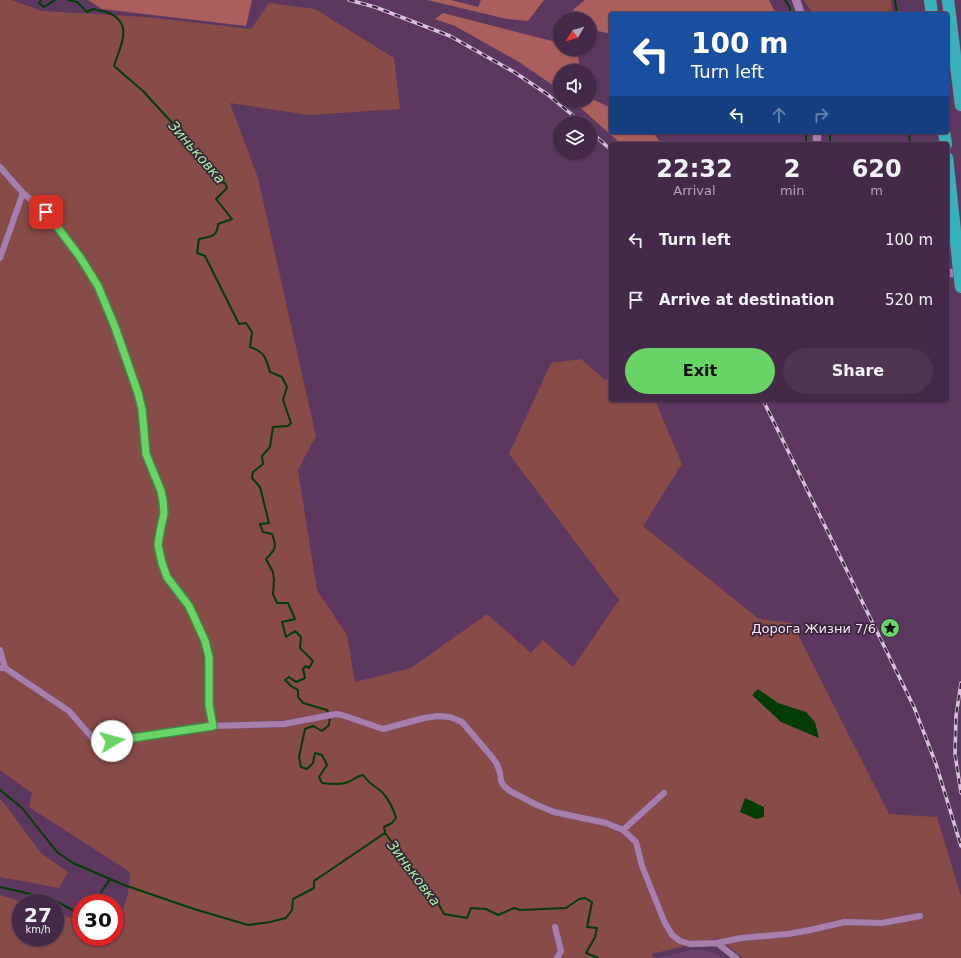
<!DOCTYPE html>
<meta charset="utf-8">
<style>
body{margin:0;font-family:"DejaVu Sans",sans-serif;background:#4f3552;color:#f1f3f6;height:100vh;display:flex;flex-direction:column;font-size:15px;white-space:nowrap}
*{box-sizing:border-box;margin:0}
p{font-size:13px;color:#b0a6b4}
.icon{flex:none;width:22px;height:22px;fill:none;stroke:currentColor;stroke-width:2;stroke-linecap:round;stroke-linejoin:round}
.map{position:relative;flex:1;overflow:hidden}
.side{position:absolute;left:609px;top:142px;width:340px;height:260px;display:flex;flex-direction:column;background:#452948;border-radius:4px;box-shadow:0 1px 3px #0004,0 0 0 1px #5d4560}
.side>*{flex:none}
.hud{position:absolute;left:609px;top:12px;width:340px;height:122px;border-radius:4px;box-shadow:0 1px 3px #0004,0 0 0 1px #5d4560;background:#1a4fa0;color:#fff;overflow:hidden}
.needle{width:26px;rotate:232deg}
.buttons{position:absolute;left:553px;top:12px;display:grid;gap:8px}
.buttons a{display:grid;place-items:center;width:44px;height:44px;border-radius:50%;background:#452948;box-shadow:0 1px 3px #0004,0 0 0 1px #5d4560;font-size:20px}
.speed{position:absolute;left:12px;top:894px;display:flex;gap:8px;font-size:20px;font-weight:700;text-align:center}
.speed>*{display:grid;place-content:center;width:52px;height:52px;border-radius:50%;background:#452948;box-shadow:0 1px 3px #0004,0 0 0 1px #5d4560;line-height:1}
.speed small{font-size:10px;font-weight:400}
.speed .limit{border:6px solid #d22;background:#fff;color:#111}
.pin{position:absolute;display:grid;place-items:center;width:34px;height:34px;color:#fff;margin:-17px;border-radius:8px;box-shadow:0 2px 6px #0006}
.me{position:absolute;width:44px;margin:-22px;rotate:82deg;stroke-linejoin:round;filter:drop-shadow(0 0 3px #0008)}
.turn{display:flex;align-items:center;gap:14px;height:84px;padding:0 16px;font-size:18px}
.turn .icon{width:52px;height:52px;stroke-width:2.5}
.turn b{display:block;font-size:28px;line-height:34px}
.lanes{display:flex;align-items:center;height:38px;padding:0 16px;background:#0003;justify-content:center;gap:20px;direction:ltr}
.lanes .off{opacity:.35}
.eta{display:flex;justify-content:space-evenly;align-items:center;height:68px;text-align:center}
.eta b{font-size:24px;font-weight:700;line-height:28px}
.action{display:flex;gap:8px;margin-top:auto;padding:8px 16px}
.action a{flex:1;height:46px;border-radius:24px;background:#68d465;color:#111;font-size:16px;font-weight:700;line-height:46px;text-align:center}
.action a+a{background:#4f3552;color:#f1f3f6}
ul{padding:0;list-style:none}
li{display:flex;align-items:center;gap:12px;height:60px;padding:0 16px}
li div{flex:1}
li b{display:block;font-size:15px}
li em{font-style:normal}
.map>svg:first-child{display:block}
.built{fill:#69406e}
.green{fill:#874b48}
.forest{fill:#ab5f5c}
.water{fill:#033c05}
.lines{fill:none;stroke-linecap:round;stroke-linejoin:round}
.stream{stroke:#033c05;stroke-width:2}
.minor-casing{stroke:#745578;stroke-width:7}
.tertiary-casing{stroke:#745578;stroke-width:9}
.motorway-casing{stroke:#745578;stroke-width:13}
.minor{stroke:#a87fac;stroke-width:6}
.tertiary{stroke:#a87fac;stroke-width:8}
.motorway{stroke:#39b1bb;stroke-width:12}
.rail-casing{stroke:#d9c0dc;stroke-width:3.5}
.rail{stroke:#372739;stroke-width:2;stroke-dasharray:6;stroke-linecap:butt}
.motorway-bridge-casing{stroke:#745578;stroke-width:13;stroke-linecap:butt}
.motorway-bridge{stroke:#39b1bb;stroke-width:12}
.route-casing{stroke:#448a42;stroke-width:10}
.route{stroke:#68d465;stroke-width:7}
.labels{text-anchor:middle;stroke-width:3.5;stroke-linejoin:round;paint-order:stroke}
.poi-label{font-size:13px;fill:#fae4fc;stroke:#372739;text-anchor:end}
.water-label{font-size:14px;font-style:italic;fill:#a8f3a4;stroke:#372739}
</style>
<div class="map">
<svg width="961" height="958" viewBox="0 0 961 958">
<rect width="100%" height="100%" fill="#5c3760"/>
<!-- built -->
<path class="built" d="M 691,950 L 704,950 L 716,953 L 721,958 L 658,958 Z"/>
<!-- green -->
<path class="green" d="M 0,0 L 11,0 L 42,11 L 146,17 L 251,29 L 269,3 L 315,9 L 394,58 L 400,109 L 309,115 L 230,103 L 258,178 L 316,436 L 298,470 L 317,590 L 347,635 L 355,682 L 411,668 L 487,614 L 531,653 L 543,640 L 573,667 L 619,600 L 509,454 L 551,363 L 581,359 L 605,380 L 611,377 L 611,400 L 655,400 L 682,464 L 643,526 L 759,619 L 792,623 L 889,814 L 937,817 L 961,896 L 961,958 L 743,958 L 718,938 L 652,954 L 653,958 L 0,958 L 0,895 L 25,903 L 21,903 L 21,937 L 55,937 L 55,913 L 81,921 L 81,937 L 115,937 L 115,916 L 121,915 L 128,894 L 130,872 L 29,807 L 32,793 L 0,770 Z
M 804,0 L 891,0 L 892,14 L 813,14 Z
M 0,799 L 4,803 L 41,853 L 68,872 L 59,888 L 0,877 Z"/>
<!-- forest -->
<path class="forest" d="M 88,0 L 252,0 L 246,26 L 102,9 Z
M 427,0 L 451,0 L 478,7 L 481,0 L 544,0 L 528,21 L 507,19 Z
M 585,0 L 769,0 L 776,14 L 611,14 L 611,34 L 590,29 L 590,19 L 569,19 L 574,9 Z
M 443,13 L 560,43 L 560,49 L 576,49 L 581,71 L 560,71 L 560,90 L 519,62 L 455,26 L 435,19 Z
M 590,98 L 611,108 L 611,132 L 653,132 L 661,144 L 621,144 L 573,101 L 590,101 Z"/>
<!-- water -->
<path class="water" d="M 758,689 L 778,703 L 806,712 L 815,722 L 819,738 L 781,722 L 752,695 Z
M 745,798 L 764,807 L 764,817 L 756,819 L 740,812 Z"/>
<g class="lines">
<!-- stream -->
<path class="stream" d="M 41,0 L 39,3 L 44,7 L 55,0
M 68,0 L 77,2 L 87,12 L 93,9 C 98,10 104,11 109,13 C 134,24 120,47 114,66 L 143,91 L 176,127 L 218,182 L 225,183 L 227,188 L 216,199 L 232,219 L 218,224 C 217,238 211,236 199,239 L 197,253 L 205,256 L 239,324 L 246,323 L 252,332 L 250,347 C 265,352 266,358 270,372 L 282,377 L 287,387 L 283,400 L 291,423 L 288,426 L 273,427 L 270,447 L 262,456 L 263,464 L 253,472 L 252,478 L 260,487 L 269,523 L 260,524 L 263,532 L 272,534 C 277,547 276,549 266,559 L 273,572 L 274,580 L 273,594 L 277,603 L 288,603 L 295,619 L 282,622 L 286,637 L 295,631 L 301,637 L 300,648 L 313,661 L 309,668 L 306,666 L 303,669 L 305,678 L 296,682 L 289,677 L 285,680 L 291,686 L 298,690 L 298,697 L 303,703 L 327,710 L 330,716 L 329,725 L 322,731 L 313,726 L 305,729 L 299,757 L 301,767 L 307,769 L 313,763 L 315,753 L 322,755 L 327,765 L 319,777 L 322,783 C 329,784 341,785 348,782 C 354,780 356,776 363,775 C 370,785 374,785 382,792 C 388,798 394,810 396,818 L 392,823 L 384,827 L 385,833 L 438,903 L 444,914 L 467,918 L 471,908 L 486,909 L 498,915 L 514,908 L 520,910 L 566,908 L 579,899 L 585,898 L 592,902 L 587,927 L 597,928 L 595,937 L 586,953 L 598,958
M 785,0 L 789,6 L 791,14
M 895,0 L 897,14
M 806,132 L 806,144
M 830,132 L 830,144
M 909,132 L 910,144
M 0,790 L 22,808 L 57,852 L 73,863 L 124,885 L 194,909 L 248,925 L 270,922 L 286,918 L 292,910 L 293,899 L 314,888 L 314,881 L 385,833
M 0,887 L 52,899 L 78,913 L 81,912
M 94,903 L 110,879"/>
<defs>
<path id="minor" d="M 0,167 L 23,193 L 46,212 L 80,257 L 98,286 L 115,327 L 138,393 L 142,409 L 146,454 L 161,491 L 163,501 L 164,513 L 160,532 L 158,545 L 162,563 L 167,577 L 189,606 L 205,641 L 209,657 L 209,705 L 213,726
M 0,258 L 23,193
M 0,650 L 5,668
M 0,668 L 5,668 L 69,711 L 97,743 L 213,726 L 284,724 L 336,714 L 342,715 L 383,729 L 424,718 L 438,716 L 450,717 L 462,722 L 491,756 L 497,764 L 500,773 L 501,781 L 504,786 L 510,791 L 537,805 L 554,812 L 606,823 L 623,830 L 636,842 L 642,866 L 664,921 L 672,935 L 680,941 L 690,944 L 717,943 L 741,938 L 788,934 L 810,930 L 845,922 L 882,923 L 920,916
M 623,830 L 664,793
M 555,927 L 561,951 L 557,958
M 717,943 L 736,958"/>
<path id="tertiary" d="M 796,0 L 801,14
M 817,132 L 817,144
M 947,273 L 961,273"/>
<path id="motorway" d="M 930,0 L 932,14
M 948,0 L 961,105
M 944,132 L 946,144
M 947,158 L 958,260"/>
</defs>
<!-- minor casing -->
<use href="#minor" class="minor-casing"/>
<!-- tertiary casing -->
<use href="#tertiary" class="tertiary-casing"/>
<!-- motorway casing -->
<use href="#motorway" class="motorway-casing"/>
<!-- minor -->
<use href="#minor" class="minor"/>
<!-- tertiary -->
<use href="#tertiary" class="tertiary"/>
<!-- motorway -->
<use href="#motorway" class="motorway"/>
<defs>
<path id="rail" d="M 349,0 L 375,7 L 450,36 L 514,72 L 547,94 L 582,123
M 590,131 L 611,150
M 763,400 L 914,707 L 936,764 L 961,846
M 961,683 L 956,716 L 955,754 L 961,793"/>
</defs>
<!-- rail casing -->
<use href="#rail" class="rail-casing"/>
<!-- rail -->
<use href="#rail" class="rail"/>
<defs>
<path id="motorway-bridge" d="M 958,260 L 961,287"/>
</defs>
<!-- motorway-bridge casing -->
<use href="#motorway-bridge" class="motorway-bridge-casing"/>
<!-- motorway-bridge -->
<use href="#motorway-bridge" class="motorway-bridge"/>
</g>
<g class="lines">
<defs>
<path id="route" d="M 46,212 L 80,257 L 98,286 L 115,327 L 138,393 L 142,409 L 146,454 L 161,491 L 163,501 L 164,513 L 160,532 L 158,545 L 162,563 L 167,577 L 189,606 L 205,641 L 209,657 L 209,705 L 213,726 L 112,741"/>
</defs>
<!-- route casing -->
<use href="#route" class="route-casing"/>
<!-- route -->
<use href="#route" class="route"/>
</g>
<!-- icons -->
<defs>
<symbol id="sight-disc" viewBox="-11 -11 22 22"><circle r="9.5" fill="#68d465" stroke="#372739"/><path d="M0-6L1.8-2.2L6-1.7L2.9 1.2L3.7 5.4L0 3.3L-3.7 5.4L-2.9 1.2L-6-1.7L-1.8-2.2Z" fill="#111"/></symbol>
</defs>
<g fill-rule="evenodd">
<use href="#sight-disc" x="879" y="617" width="22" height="22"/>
</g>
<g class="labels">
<!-- poi labels -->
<g class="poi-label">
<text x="876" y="633">Дорога Жизни 7/6</text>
</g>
<!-- water labels -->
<g class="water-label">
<text transform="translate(197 152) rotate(49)" y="5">Зиньковка</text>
<text transform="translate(414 873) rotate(53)" y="5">Зиньковка</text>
</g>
</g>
</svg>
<div class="buttons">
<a><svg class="needle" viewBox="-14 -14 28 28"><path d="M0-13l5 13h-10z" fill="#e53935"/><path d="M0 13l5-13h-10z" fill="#b0a6b4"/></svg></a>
<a><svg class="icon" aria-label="sound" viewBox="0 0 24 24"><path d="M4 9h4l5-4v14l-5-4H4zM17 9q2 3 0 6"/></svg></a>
<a><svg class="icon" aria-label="layers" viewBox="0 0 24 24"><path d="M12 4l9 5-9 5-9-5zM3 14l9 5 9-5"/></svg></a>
</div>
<div class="speed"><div>27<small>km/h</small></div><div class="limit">30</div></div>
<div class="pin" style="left:46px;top:212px;background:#d93025"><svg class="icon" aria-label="arrive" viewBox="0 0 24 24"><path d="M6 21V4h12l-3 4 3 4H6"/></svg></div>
<svg class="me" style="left:112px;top:741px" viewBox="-20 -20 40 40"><circle r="19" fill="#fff"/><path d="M0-13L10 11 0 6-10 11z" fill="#68d465"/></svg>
<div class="hud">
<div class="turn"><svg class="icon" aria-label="left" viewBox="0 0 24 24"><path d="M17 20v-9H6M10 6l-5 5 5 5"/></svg><div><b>100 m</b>Turn left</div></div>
<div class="lanes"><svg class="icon" aria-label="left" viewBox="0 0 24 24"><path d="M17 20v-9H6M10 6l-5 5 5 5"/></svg><svg class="icon off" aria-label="ahead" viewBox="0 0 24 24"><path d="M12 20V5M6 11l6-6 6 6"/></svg><svg class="icon off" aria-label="right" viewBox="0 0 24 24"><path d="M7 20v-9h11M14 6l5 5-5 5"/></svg></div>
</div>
<section class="side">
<div class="eta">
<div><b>22:32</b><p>Arrival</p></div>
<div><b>2</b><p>min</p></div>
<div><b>620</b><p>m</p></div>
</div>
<ul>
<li><svg class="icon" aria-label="left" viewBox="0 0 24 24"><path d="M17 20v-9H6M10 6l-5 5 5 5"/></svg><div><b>Turn left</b></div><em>100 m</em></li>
<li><svg class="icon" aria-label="arrive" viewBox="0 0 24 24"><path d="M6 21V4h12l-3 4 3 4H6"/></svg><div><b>Arrive at destination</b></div><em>520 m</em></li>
</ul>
<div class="action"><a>Exit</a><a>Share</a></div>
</section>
</div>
